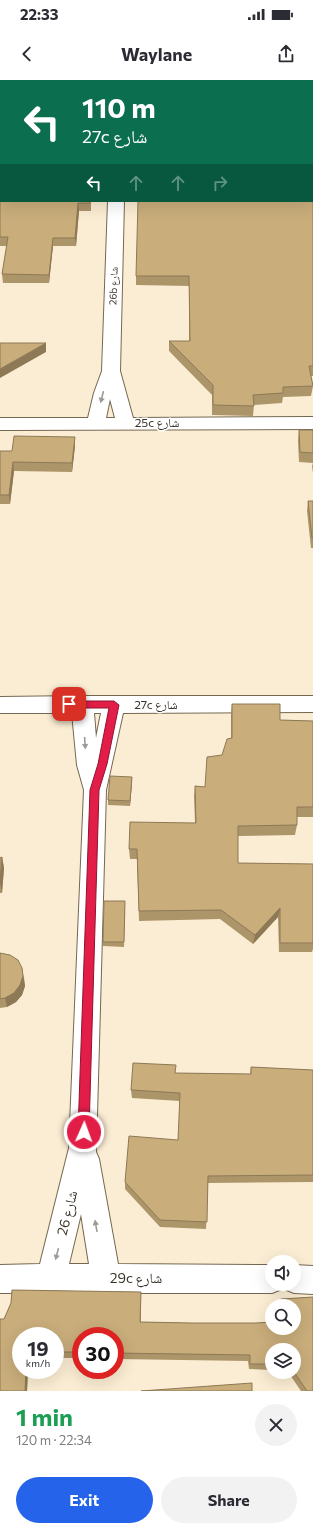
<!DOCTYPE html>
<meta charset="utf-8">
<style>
body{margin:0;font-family:Commissioner,"Noto Naskh Arabic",sans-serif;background:#f2f2f3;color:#2b2b33;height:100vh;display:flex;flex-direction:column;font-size:15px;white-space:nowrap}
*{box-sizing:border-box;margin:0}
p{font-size:13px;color:#7c7c81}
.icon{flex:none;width:22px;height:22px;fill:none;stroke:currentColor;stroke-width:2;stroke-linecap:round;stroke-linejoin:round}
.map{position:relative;height:1311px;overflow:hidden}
.panel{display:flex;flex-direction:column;background:#fff;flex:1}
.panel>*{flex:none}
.banner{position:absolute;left:0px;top:0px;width:313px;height:122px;box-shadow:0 4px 16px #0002;background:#0b6e4f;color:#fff;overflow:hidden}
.fabs{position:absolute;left:265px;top:1175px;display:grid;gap:8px}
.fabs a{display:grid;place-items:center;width:36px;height:36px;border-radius:50%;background:#fff;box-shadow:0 4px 16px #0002;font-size:20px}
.speed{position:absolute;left:12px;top:1247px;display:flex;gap:8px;font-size:20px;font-weight:700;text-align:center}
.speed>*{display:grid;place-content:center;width:52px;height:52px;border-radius:50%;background:#fff;box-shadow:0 4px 16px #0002;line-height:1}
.speed small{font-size:10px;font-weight:400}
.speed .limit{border:6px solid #d22;background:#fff;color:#111}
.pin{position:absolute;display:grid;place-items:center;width:34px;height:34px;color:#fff;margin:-17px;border-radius:8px;box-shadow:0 2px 6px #0006}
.me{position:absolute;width:44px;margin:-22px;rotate:2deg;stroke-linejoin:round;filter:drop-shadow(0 0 3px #0008)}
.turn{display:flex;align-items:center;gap:14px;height:84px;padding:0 16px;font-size:18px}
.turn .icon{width:52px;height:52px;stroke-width:2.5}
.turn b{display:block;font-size:28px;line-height:34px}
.lanes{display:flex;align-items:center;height:38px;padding:0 16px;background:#0003;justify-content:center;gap:20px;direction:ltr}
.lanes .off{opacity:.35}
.round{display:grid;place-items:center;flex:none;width:42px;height:42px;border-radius:21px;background:#f2f2f3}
.head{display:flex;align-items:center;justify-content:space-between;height:68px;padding:0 16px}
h1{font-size:24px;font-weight:700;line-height:30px;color:#1e9e55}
.primary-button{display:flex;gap:8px;margin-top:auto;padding:8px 16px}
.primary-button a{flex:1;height:46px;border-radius:24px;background:#2563eb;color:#fff;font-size:16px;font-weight:700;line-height:46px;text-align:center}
.primary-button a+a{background:#f2f2f3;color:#2b2b33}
.status{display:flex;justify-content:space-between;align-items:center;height:28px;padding:0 20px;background:#fff;direction:ltr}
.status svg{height:11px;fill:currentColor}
header{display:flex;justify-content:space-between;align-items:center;height:52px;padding:0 16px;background:#fff;font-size:18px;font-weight:700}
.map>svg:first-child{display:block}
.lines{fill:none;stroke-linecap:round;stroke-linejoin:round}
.street-casing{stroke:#756852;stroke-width:2}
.street{fill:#fff;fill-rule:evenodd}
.wall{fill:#ad956a}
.shaded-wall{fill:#8d7956}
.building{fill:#c9ad7b;stroke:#8d7956}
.oneway{fill:#9c9a95}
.route{fill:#e11d48;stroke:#92132f}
.labels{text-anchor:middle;stroke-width:3;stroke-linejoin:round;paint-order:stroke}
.far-street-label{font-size:10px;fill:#3a352b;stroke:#fff}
.street-label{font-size:12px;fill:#3a352b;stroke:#fff}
.near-street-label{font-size:14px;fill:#3a352b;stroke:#fff}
</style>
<div class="status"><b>22:33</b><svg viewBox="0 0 49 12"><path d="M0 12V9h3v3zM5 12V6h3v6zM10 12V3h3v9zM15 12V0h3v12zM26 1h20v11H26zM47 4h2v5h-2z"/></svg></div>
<header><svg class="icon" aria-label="back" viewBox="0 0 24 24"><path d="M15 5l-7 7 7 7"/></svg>Waylane<svg class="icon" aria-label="share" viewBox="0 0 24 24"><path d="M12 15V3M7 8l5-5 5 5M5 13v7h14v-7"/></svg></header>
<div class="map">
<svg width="313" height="1311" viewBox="0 0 313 1311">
<rect width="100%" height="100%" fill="#fbedd3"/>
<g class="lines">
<defs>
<path id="street" d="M 112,0 L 126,0 L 126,1 L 112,1 Z
M 108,121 L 124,121 L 120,291 L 133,338 L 313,337 L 313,349 L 0,350 L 0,338 L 88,338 L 94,313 L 102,291 ZM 110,319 L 115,338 L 106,338 Z
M 80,616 L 313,616 L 313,632 L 123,633 L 106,710 L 96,1072 L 99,1079 L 118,1184 L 272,1185 L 272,1204 L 294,1204 L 294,1185 L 313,1186 L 313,1214 L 294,1213 L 284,1209 L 283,1207 L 282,1209 L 272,1213 L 0,1213 L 0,1185 L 40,1184 L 69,1068 L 84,710 L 77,685 L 72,633 L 0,633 L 0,617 ZM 94,633 L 101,633 L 96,658 ZM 81,1134 L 89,1184 L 69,1184 Z"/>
</defs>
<!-- street casing -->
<use href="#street" class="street-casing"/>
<!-- street -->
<use href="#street" class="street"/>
</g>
<!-- wall -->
<path class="wall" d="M 0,0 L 86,0 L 86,1 L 1,1 L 91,121 L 91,131 L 79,131 L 76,166 L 53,166 L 49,203 L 3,203 L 2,194 L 7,166 L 0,166 Z
M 313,0 L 313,16 L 312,16 L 312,1 Z
M 313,99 L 313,296 L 311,296 L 313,306 L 311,316 L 283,317 L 282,323 L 254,325 L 253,336 L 212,335 L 212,315 L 169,271 L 169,261 L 189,261 L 189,206 L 136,205 L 136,196 Z
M 299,350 L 313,350 L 313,393 L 312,386 L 313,383 L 299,382 L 298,360 Z
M 75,366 L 72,392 L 14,391 L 10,424 L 0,424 L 0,371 L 12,371 Z
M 308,421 L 313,421 L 313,468 L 311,468 L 307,431 Z
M 232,624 L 280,640 L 313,641 L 313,737 L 297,737 L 297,745 L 295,755 L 238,756 L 238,783 L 313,784 L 313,869 L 312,872 L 279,872 L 278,837 L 253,864 L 220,839 L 139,841 L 137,779 L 130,779 L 129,769 L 195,743 L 194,716 L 195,706 L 205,707 L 231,658 L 231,634 Z
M 132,697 L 132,702 L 130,726 L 108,725 L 108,720 Z
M 2,777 L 4,788 L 2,813 L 0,813 L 0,778 Z
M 125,826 L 124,867 L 103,866 L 103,862 Z
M 0,873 L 24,897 L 25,906 L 22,915 L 16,922 L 7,927 L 0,928 Z
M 251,987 L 313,990 L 313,1102 L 208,1103 L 206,1149 L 160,1147 L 125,1109 L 125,1102 L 178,1060 L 180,1021 L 132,1018 L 131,1010 L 175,993 L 250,994 Z
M 12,1210 L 141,1212 L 141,1242 L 192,1243 L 256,1243 L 272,1242 L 272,1248 L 294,1248 L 294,1226 L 280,1226 L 281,1219 L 313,1217 L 313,1311 L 301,1311 L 288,1292 L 294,1292 L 294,1270 L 272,1270 L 272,1290 L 249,1289 L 248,1281 L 115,1279 L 115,1256 L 81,1256 L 81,1278 L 55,1278 L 55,1256 L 21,1256 L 21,1290 L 28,1290 L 27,1311 L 0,1311 L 0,1239 L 4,1239 L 11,1223 Z"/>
<!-- shaded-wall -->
<path class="shaded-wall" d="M 78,123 L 79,131 L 76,166 L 75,158 Z
M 53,158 L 53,166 L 49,203 L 49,195 Z
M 46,263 L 46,272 L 0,298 L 0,289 Z
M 75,357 L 75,366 L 72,392 L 72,383 Z
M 13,382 L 14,391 L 10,424 L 9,415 Z
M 132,697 L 132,702 L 130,726 L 130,721 Z
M 2,777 L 4,788 L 2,813 L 0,803 Z
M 280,828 L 278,837 L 253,864 L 255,855 Z
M 22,888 L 25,906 L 22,915 L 16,922 L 7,927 L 5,918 Z
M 26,1290 L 28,1290 L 27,1311 L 25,1311 Z"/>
<!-- building -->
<path class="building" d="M 0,0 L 86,0 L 86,1 L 1,1 L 1,121 L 90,121 L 90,123 L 78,123 L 75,158 L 53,158 L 49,195 L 2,194 L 8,157 L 0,157 Z
M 144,0 L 313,0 L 313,6 L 312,6 L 312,1 L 144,1 Z
M 312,99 L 313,99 L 313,286 L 309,286 L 313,306 L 283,307 L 283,313 L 253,315 L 254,326 L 213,325 L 213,305 L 169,261 L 190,261 L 189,196 L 136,196 L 138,121 L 312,121 Z
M 0,263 L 46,263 L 0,289 Z
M 299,350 L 313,350 L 313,373 L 300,372 Z
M 14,356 L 75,357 L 72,383 L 13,382 L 9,415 L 0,415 L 0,371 L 12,371 Z
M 308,421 L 313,421 L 313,458 L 312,458 Z
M 232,624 L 280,624 L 280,640 L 313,641 L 313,727 L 297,727 L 297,745 L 238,746 L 238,783 L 313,784 L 313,863 L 280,863 L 280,828 L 255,855 L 221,830 L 139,831 L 137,769 L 129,769 L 130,742 L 196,743 L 195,706 L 205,707 L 207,677 L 222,675 L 227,659 L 232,658 Z
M 110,696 L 132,697 L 130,721 L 108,720 Z
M 2,777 L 0,803 L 0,778 Z
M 104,821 L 125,821 L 124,862 L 103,862 Z
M 0,873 L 10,875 L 18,880 L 22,888 L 23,896 L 20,905 L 14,913 L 5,918 L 0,919 Z
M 133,983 L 176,985 L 175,993 L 251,994 L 251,987 L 313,990 L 313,1095 L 208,1096 L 207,1142 L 160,1140 L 125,1102 L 129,1056 L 178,1060 L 180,1013 L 131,1010 Z
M 12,1210 L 141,1212 L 140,1242 L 192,1243 L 256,1243 L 272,1242 L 272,1248 L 294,1248 L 294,1226 L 282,1226 L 281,1219 L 313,1217 L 313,1311 L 307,1311 L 294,1292 L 294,1270 L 272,1270 L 272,1284 L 250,1284 L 250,1275 L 115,1273 L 115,1256 L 81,1256 L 81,1272 L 55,1272 L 55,1256 L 21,1256 L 21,1290 L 26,1290 L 25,1311 L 0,1311 L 0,1239 L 4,1239 L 11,1223 Z
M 252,1303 L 252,1311 L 141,1311 Z"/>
<!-- one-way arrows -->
<defs><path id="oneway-solid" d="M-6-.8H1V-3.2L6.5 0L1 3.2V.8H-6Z"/></defs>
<g class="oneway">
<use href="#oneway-solid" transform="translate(102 317) rotate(104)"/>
<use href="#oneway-solid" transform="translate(85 663) rotate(86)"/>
<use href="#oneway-solid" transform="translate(96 1146) rotate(-100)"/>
<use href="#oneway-solid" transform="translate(57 1174) rotate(104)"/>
</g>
<!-- route -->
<path class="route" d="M 69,621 L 114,621 L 119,625 L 107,684 L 99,710 L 89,1052 L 88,1056 L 84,1058 L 80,1056 L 78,1052 L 90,710 L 98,684 L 109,628 L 69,628 L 64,624 Z"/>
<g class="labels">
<!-- far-street labels -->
<g class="far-street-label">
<text transform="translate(113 206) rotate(-88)" y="4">26b شارع</text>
</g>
<!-- street labels -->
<g class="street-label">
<text x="157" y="347">25c شارع</text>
<text x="156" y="629">27c شارع</text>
</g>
<!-- near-street labels -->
<g class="near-street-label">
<text transform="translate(67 1133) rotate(-76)" y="5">شارع 26</text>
<text x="136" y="1203">29c شارع</text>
</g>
</g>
</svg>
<div class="fabs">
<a><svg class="icon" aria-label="sound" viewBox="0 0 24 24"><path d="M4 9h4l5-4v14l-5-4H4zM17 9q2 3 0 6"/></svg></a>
<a><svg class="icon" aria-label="search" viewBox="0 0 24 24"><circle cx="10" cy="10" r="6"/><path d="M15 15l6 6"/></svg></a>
<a><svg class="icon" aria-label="layers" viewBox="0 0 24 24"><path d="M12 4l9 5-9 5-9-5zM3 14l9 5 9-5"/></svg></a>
</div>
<div class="speed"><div>19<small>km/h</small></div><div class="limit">30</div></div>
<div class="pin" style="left:69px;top:624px;background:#d93025"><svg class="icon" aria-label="arrive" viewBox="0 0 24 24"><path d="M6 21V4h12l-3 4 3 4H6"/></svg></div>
<svg class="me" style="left:84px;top:1052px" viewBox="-20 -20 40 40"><circle r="17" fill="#e11d48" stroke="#fff" stroke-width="3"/><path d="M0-11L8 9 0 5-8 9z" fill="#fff"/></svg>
<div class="banner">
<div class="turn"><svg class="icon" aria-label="left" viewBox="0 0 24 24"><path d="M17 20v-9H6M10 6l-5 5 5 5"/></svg><div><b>110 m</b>27c شارع</div></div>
<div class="lanes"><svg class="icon" aria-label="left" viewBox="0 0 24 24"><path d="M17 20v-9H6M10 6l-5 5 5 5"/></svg><svg class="icon off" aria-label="ahead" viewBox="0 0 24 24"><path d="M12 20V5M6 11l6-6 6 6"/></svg><svg class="icon off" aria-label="ahead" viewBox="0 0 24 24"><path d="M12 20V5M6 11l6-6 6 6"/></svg><svg class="icon off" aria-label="right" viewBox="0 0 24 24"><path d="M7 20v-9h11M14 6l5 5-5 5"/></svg></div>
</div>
</div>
<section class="panel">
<div class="head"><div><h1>1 min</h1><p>120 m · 22:34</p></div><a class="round"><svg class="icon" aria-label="close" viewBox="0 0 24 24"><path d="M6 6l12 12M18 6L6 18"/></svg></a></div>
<div class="primary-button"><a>Exit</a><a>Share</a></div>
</section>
